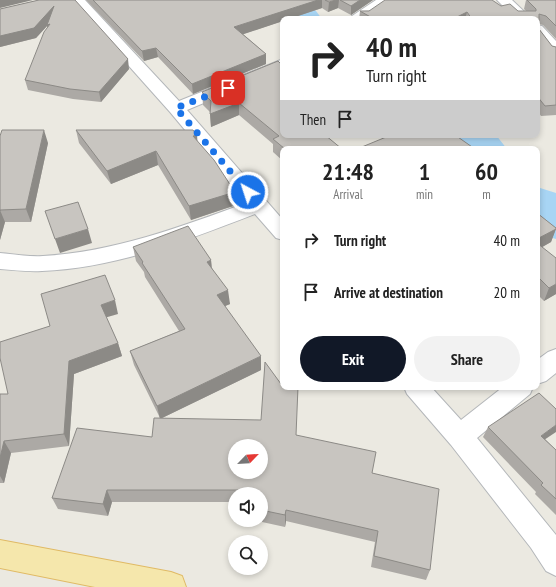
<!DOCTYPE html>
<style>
body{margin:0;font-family:"PT Sans Narrow",sans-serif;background:#f2f2f2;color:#222;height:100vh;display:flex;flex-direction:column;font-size:15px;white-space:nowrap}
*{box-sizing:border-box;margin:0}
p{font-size:13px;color:#767676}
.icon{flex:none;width:22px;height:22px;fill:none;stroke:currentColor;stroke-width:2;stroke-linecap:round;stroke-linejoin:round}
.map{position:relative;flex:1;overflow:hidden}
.sheet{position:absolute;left:280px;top:146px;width:260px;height:244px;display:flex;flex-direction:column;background:#fff;border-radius:8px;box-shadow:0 2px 6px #0003}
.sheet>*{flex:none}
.top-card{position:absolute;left:280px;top:16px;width:260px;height:122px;border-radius:8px;box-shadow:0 2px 6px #0003;background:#fff;color:#222;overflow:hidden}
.needle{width:26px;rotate:65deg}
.buttons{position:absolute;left:228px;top:439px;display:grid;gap:8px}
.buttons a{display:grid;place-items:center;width:40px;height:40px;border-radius:50%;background:#fff;box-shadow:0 2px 6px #0003;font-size:20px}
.pin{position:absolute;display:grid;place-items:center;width:34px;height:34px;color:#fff;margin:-17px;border-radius:8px;box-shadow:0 2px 6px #0006}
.me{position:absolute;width:44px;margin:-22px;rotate:320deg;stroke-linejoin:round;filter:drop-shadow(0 0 3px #0008)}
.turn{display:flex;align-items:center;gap:14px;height:84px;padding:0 20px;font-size:18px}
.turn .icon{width:52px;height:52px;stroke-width:2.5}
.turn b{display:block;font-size:28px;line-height:34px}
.then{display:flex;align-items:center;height:38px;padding:0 20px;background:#0003;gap:8px;font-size:15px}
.eta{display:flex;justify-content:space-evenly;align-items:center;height:68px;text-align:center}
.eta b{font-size:24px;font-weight:700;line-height:28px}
.cta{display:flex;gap:8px;margin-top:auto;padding:8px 20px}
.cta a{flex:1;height:46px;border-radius:24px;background:#111827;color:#fff;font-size:16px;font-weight:700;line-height:46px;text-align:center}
.cta a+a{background:#f2f2f2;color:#222}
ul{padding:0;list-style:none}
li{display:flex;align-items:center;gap:12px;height:52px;padding:0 20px}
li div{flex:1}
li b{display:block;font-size:15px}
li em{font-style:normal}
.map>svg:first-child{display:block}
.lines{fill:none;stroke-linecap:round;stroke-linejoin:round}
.river{fill:#a8d5f4;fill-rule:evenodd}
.minor-casing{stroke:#b4b7ba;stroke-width:2}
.major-casing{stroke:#e0ba65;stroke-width:2}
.minor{fill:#fff;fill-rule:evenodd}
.major{fill:#f5e7ac;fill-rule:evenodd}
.wall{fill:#aca9a5}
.shaded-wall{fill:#8c8a86}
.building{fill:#c8c5c0;stroke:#8c8a86;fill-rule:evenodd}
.route{stroke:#1a73e8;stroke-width:7;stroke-dasharray:0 12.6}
</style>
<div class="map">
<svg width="556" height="587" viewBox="0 0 556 587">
<rect width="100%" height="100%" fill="#ebe9e1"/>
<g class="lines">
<!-- river -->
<path class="river" d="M 260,0 L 301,0 L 316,11 L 322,19 L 283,19 L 283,22 L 265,8 Z
M 447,135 L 496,135 L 507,149 L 458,149 Z
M 537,187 L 556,193 L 556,239 L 537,233 Z"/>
<defs>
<path id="minor" d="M 70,0 L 85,0 L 179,101 L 283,59 L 283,70 L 187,110 L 283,220 L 283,240 L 276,238 L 255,214 C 188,240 116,268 42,271 C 28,272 14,270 0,269 L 0,253 C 14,254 28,257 43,256 C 113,252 181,227 246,203 L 170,112 Z
M 376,0 L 393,0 L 391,3 L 367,19 L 350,19 L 352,16 Z
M 497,0 L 512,0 L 532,19 L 516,19 Z
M 537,25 L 542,26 L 556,41 L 556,57 L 550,55 L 537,38 Z
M 556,349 L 556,373 L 546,381 L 537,384 L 537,360 L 548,352 Z
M 404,387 L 431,387 L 461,420 L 503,387 L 533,387 L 530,394 L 477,438 L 556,535 L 556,576 L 546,571 L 531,548 L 451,445 L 407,394 Z"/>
<path id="major" d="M 0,540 L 171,572 L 182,576 L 186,587 L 95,587 L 0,568 Z"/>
</defs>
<!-- minor casing -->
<use href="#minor" class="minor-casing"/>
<!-- major casing -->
<use href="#major" class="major-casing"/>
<!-- minor -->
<use href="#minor" class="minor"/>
<!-- major -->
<use href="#major" class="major"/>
</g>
<!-- wall -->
<path class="wall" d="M 39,0 L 129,69 L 101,102 L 73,99 L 28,90 L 25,80 L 48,27 L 47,26 L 36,38 L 0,47 L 0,9 Z
M 86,0 L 373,0 L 351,15 L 338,8 L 328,12 L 322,8 L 289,19 L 283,19 L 283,21 L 243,34 L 266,54 L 266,64 L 193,94 L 158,57 L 144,61 Z
M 526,0 L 556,0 L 556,39 L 543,25 L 539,24 L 539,29 L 552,46 L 556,47 L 556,115 L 541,116 L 537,110 L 537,19 L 359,19 L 360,11 L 501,6 L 518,11 L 526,11 L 524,9 Z
M 278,61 L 283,135 L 342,149 L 283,149 L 283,161 L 273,152 L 273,144 L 239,115 L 211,127 L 210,112 L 203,105 L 202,92 Z
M 76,130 L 197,141 L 235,192 L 236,205 L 191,220 L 158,165 L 111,184 L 79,143 Z
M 0,136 L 48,143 L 31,222 L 5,222 L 0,240 Z
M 537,213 L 556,228 L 551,242 L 542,247 L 556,294 L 544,301 L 537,294 Z
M 133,247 L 211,260 L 212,268 L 230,304 L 225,306 L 261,370 L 162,418 L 296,435 L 372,473 L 430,570 L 426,580 L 371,567 L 375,542 L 286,521 L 285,527 L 253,520 L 261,520 L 261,494 L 235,494 L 235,511 L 234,504 L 235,502 L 112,502 L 108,516 L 58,509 L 52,498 L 152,437 L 160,418 L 134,365 L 130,351 L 179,331 L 145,277 L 144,272 L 136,261 Z
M 118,314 L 106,317 L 118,343 L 122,356 L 74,374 L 69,446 L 11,453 L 4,483 L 0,483 L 0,394 L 8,394 L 0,342 Z
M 488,427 L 545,439 L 556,450 L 556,515 L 535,494 L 536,492 L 483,437 Z"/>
<!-- shaded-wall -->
<path class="shaded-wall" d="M 0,0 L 33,0 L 0,8 Z
M 318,0 L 322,0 L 322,8 L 289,19 L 283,19 L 283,21 L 235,37 L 234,27 Z
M 336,0 L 339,0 L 338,8 L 328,12 L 329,2 Z
M 360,0 L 373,0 L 351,15 L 351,6 Z
M 54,6 L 50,24 L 49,34 L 47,26 L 36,38 L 0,47 L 0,36 Z
M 467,12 L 465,19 L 453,19 Z
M 156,48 L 158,57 L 144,61 L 142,51 Z
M 266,54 L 266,64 L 193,94 L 192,84 Z
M 128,59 L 129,69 L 101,102 L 99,92 Z
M 239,103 L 239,115 L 211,127 L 210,114 Z
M 44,130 L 48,143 L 31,222 L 26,209 Z
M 197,135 L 198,148 L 193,136 Z
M 156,151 L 158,165 L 111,184 L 107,171 Z
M 235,192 L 236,205 L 191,220 L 189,206 Z
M 0,210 L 5,222 L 0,240 Z
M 88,229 L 92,243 L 60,253 L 55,239 Z
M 556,229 L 551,242 L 537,250 L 537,239 Z
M 211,260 L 212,274 L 207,262 Z
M 556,284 L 556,294 L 544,301 L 549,288 Z
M 228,290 L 230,304 L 218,309 L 217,295 Z
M 115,300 L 118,314 L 104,318 L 101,305 Z
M 118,343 L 122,356 L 74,374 L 69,446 L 64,434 L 69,361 Z
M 261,356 L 261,370 L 160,419 L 157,406 Z
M 556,425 L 556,432 L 535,446 L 541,436 Z
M 4,441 L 11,453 L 4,483 L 0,476 L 0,458 Z
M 107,490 L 112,502 L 108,516 L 103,504 Z
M 286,510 L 286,521 L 285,527 L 285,515 Z"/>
<!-- building -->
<path class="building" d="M 39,0 L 75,0 L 128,59 L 99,92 L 70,89 L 25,80 L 44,32 L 50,24 L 47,25 L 54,6 L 34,28 L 0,36 L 0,9 Z
M 93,0 L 318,0 L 234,27 L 266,54 L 192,84 L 156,48 L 142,51 Z
M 325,0 L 336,0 L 329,2 Z
M 340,0 L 360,0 L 351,6 Z
M 385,0 L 492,0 L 501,6 L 510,4 L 518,11 L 536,11 L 536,9 L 527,0 L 556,0 L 556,26 L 546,16 L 539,14 L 539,29 L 552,46 L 556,47 L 556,105 L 545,106 L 537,96 L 537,19 L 472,19 L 467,12 L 453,19 L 374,19 L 360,11 L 369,11 Z
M 278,61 L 281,64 L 283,64 L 283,135 L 325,135 L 342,149 L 285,149 L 273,139 L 279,136 L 239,103 L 210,114 L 211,101 L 202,92 Z
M 2,130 L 44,130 L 26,209 L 0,210 L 0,211 L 0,136 Z
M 76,130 L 193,130 L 197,135 L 193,136 L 214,160 L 235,192 L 189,206 L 156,151 L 107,171 Z
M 391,135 L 455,135 L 475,149 L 357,149 Z
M 78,202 L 88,229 L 55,239 L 45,211 Z
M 537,213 L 556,228 L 556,229 L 537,239 Z
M 188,226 L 211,260 L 207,262 L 228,290 L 217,295 L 261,356 L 157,406 L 130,351 L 185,329 L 142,263 L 143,262 L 133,247 Z
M 537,243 L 556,258 L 556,284 L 549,288 L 537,276 Z
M 105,275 L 115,300 L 101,305 L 118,343 L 69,361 L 64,434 L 4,441 L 0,458 L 0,394 L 8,394 L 0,358 L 0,342 L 50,326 L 41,294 Z
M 265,362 L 281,384 L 283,384 L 283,387 L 298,387 L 296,435 L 376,452 L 372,473 L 439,489 L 430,570 L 374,556 L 378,531 L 286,510 L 285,515 L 261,510 L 261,494 L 237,494 L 238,490 L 107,490 L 103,504 L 52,498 L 77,428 L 152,437 L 154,418 L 261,420 ZM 235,446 L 261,446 L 261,472 L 235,472 Z
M 539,393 L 556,409 L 556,425 L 541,436 L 556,450 L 556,499 L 541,485 L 543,483 L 488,427 Z"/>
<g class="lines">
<!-- route -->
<path class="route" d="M 228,88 L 176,108 L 248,192"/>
</g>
</svg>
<div class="buttons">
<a><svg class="needle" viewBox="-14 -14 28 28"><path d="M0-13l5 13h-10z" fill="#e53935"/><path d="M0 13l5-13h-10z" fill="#767676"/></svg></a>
<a><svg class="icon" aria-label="sound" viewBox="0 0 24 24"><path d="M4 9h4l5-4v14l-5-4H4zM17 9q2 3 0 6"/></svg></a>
<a><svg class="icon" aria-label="search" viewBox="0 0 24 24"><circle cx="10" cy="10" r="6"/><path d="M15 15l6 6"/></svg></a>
</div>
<div class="pin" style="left:228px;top:88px;background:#d93025"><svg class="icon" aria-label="arrive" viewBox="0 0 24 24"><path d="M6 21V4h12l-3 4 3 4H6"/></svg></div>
<svg class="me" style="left:248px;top:192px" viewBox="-20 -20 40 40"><circle r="17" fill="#1a73e8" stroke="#fff" stroke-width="3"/><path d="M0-11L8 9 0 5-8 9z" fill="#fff"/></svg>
<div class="top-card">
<div class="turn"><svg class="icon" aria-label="right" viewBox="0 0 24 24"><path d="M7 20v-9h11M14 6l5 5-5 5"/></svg><div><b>40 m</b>Turn right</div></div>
<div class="then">Then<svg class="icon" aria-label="arrive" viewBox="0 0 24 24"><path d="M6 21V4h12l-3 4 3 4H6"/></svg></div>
</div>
<section class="sheet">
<div class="eta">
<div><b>21:48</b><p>Arrival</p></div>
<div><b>1</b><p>min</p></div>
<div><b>60</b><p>m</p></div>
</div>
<ul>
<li><svg class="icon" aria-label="right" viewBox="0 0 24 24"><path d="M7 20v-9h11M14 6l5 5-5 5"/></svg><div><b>Turn right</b></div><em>40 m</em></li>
<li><svg class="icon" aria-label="arrive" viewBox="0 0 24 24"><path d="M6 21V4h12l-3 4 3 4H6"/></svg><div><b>Arrive at destination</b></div><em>20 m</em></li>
</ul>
<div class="cta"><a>Exit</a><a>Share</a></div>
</section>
</div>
